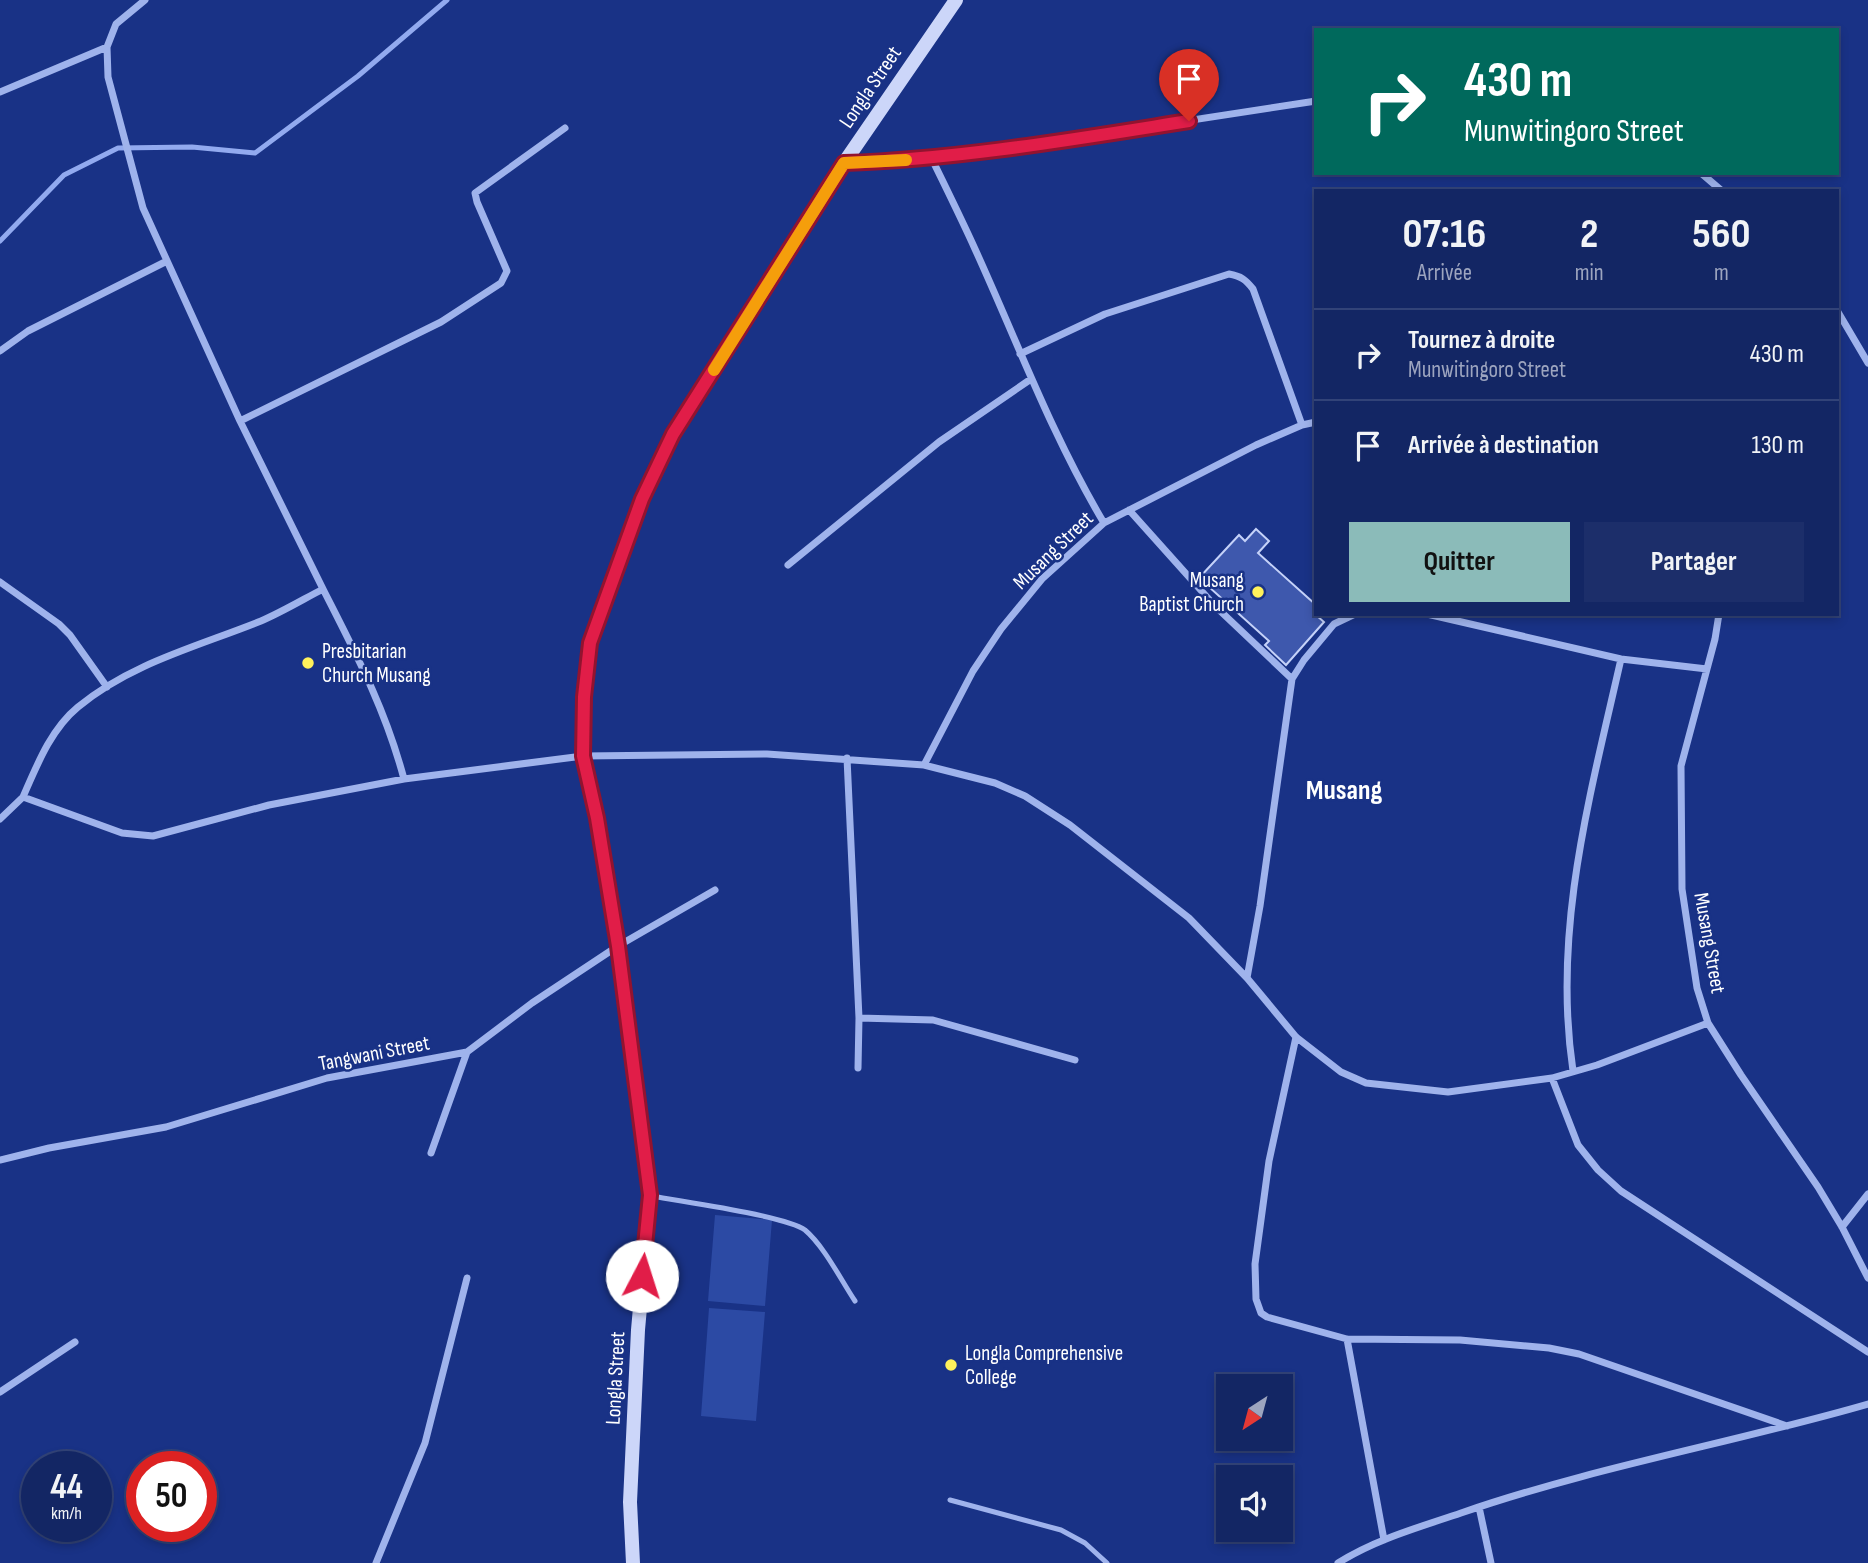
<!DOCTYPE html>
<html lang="fr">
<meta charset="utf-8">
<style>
body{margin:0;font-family:"Sofia Sans Condensed",sans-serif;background:#1c2e6a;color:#f1f3f6;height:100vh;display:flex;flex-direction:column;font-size:26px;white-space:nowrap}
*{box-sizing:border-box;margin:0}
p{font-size:23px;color:#9da5bf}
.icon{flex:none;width:38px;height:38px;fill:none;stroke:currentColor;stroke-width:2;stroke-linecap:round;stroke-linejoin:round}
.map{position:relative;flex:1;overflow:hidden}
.details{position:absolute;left:1314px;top:189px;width:525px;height:427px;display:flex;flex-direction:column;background:#132664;border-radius:0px;box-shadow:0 4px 10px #0003,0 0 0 2px #324378}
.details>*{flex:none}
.hud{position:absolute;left:1314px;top:28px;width:525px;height:147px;border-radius:0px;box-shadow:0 4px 10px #0003,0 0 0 2px #324378;background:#00695c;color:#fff;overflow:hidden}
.needle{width:46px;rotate:216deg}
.tools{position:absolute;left:1216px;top:1374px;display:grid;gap:14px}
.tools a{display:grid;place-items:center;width:77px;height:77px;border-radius:0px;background:#132664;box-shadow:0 4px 10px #0003,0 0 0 2px #324378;font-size:35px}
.speed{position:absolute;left:21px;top:1451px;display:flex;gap:14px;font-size:35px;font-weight:700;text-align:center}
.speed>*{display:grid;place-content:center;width:91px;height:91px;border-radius:50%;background:#132664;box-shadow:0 4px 10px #0003,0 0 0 2px #324378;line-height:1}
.speed small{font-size:18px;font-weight:400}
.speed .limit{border:10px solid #d22;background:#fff;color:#111}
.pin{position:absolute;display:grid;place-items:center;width:60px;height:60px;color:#fff;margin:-72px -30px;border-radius:50% 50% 50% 0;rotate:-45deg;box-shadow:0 0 7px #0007}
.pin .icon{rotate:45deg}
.me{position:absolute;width:77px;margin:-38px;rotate:5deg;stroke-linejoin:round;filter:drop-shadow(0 0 5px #0008)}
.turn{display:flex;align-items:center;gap:24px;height:147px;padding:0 35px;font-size:32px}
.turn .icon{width:91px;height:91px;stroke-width:2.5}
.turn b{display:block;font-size:49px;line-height:60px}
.eta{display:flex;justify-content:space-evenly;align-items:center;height:119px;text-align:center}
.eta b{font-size:42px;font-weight:700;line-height:49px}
.cta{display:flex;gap:14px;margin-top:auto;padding:14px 35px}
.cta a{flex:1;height:80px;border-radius:0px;background:#8bbbb9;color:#111;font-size:28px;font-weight:700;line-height:80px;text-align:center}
.cta a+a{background:#1c2e6a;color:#f1f3f6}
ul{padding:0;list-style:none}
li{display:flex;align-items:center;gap:21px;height:91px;padding:0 35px;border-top:2px solid #324378}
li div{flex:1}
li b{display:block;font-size:26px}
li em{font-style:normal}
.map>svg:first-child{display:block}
.green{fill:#2c4aa4}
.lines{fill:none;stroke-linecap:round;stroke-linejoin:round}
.stream{stroke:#92aaef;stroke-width:5}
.building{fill:#3e58ad;stroke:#c5d2f9;stroke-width:2}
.service{stroke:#9fb3ec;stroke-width:5}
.minor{stroke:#9fb3ec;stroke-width:7}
.secondary{stroke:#ccd6f9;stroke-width:14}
.route-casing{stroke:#92132f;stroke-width:18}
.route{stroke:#e11d48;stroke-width:12}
.slow{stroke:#f59e0b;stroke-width:12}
.poi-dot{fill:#fff15b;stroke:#193286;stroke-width:2.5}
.labels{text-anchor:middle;stroke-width:5;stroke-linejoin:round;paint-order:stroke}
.street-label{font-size:21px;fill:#fff;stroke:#193286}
.poi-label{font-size:21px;fill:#fff;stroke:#193286;text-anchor:start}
.district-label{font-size:28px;font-weight:bold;fill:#fff;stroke:#193286}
</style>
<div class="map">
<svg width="1868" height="1563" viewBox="0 0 1868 1563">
<rect width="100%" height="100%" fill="#193286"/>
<!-- green -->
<path class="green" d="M 715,1215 L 772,1220 L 765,1306 L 708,1301 Z
M 709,1308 L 765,1312 L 756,1421 L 701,1416 Z"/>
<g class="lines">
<!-- stream -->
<path class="stream" d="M 0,241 L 64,175 L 118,148 L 192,147 L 255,153 L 358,76 L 447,0"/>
</g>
<!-- building -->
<path class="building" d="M 1256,529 L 1269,541 L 1258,553 L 1316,605 L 1316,615 L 1324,622 L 1286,665 L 1265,645 L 1269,641 L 1199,578 L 1239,535 L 1245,541 Z"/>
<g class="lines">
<!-- service -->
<path class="service" d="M 651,1196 C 680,1201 786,1216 805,1230 C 824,1246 841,1280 855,1301
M 950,1500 L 1061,1530 L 1085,1543 L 1107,1563"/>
<!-- minor -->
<path class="minor" d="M 145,0 L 116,24 L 107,47 L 108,77 L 143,208 L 240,421 L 323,589
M 0,92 L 107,47
M 931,157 C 946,188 961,218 975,249 C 1017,341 1052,436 1104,523
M 845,162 L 903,161 L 996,150 L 1316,101
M 1701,173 L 1722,191
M 1838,312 L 1868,363
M 0,351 L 28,331 L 167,261
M 1020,354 L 1105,314 L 1229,274 C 1241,276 1246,280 1253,289 L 1302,425
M 240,421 L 441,322 L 501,283 L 507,271 L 477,202 L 475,193 L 565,128
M 1129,510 L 1215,606 L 1292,679
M 788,565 L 939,442 L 1031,379
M 0,582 L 59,624 L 70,635 L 107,687
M 1427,614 L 1621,659 L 1707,669
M 1719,614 L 1715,639 L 1681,766 L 1682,889 L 1697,988 L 1708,1023 L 1741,1075 L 1818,1187 L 1842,1227 L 1868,1278
M 847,758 L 859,1018 L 858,1068
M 924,765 L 973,671 L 1001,629 L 1042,579 L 1104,523 L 1256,445 L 1302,425 L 1316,422
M 23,797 C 37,765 51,729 78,707 C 131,663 199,646 261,621 C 282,612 302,600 323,589 C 356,654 385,708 404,779
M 0,819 L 23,797 L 122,833 L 153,836 L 269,805 L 404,779 L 583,756 L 767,754 L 924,765 L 995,783 L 1025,796 L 1070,825 L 1189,918 L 1247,978 L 1296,1037 L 1341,1072 L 1366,1083 L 1448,1092 L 1552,1078 L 1597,1065 L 1708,1023
M 1247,978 L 1260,906 L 1292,679 L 1304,660 L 1334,624 L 1355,614
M 859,1018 L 933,1020 L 1075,1060
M 1296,1037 L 1269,1161 L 1255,1264 L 1256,1299 L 1261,1313 L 1267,1317 L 1347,1339 L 1460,1340 L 1549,1348 L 1579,1354 L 1787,1426
M 1573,1071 C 1552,930 1590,796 1621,659
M 1552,1078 L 1578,1145 L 1598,1170 L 1621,1191 L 1868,1352
M 431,1153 L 467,1052
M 0,1160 L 49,1148 L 166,1127 L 327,1078 L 467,1052 L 532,1003 L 618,946 L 715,890
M 1842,1227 L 1868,1194
M 1347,1339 L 1384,1540
M 0,1392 L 75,1342
M 1479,1507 L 1491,1563
M 376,1563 L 425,1443 L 467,1278
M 1338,1563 C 1376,1539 1420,1527 1461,1513 C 1594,1467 1733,1443 1868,1404"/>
<!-- secondary -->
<path class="secondary" d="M 633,1563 L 630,1502 L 638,1330 L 650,1196 L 618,946 L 597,818 L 583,756 L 584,697 L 590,643 L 642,499 L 673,434 L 844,163 L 956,0"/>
</g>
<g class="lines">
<defs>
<path id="route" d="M 642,1276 L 650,1195 L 618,946 L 597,818 L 583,756 L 584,697 L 590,643 L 642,499 L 673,434 L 844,163 C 960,159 1075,139 1189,121"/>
</defs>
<!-- route casing -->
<use href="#route" class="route-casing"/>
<!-- route -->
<use href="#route" class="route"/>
<!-- slow -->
<path class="slow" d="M 714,370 L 844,163 L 906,160"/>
</g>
<!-- markers -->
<g class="poi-dot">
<circle cx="1258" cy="592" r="7"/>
<circle cx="308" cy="663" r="7"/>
<circle cx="951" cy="1365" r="7"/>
</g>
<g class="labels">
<!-- street labels -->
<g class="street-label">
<text transform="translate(870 87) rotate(-56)" y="7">Longla Street</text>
<text transform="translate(1053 550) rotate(-44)" y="7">Musang Street</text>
<text transform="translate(1710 943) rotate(80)" y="7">Musang Street</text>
<text transform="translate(374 1053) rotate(-11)" y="7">Tangwani Street</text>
<text transform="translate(615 1378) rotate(-87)" y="7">Longla Street</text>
</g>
<!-- poi labels -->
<g class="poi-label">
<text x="1244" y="587" text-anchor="end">Musang<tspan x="1244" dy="24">Baptist Church</tspan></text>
<text x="322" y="658">Presbitarian<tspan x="322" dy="24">Church Musang</tspan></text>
<text x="965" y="1360">Longla Comprehensive<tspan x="965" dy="24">College</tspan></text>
</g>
<!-- district labels -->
<g class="district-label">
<text x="1344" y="799">Musang</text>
</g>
</g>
</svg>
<div class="tools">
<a><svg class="needle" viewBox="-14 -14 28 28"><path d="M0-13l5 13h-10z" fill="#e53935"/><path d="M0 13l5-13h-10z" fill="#9da5bf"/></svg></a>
<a><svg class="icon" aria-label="sound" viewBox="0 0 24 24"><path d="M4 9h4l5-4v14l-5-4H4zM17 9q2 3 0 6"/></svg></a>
</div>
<div class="speed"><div>44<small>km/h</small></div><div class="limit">50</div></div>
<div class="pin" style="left:1189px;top:121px;background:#d93025"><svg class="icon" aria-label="arrive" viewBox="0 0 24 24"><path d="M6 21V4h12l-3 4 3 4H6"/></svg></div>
<svg class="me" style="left:642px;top:1276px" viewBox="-20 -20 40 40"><circle r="19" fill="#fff"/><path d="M0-13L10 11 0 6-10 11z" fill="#e11d48"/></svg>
<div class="hud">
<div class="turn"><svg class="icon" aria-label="right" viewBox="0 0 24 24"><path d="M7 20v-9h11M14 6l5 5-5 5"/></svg><div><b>430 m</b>Munwitingoro Street</div></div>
</div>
<section class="details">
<div class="eta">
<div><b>07:16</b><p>Arrivée</p></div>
<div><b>2</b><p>min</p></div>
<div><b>560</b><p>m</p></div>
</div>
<ul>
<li><svg class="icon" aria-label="right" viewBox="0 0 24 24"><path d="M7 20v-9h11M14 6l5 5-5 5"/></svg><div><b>Tournez à droite</b><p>Munwitingoro Street</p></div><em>430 m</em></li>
<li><svg class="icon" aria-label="arrive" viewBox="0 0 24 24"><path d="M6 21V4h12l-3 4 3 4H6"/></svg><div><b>Arrivée à destination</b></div><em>130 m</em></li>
</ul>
<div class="cta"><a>Quitter</a><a>Partager</a></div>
</section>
</div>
